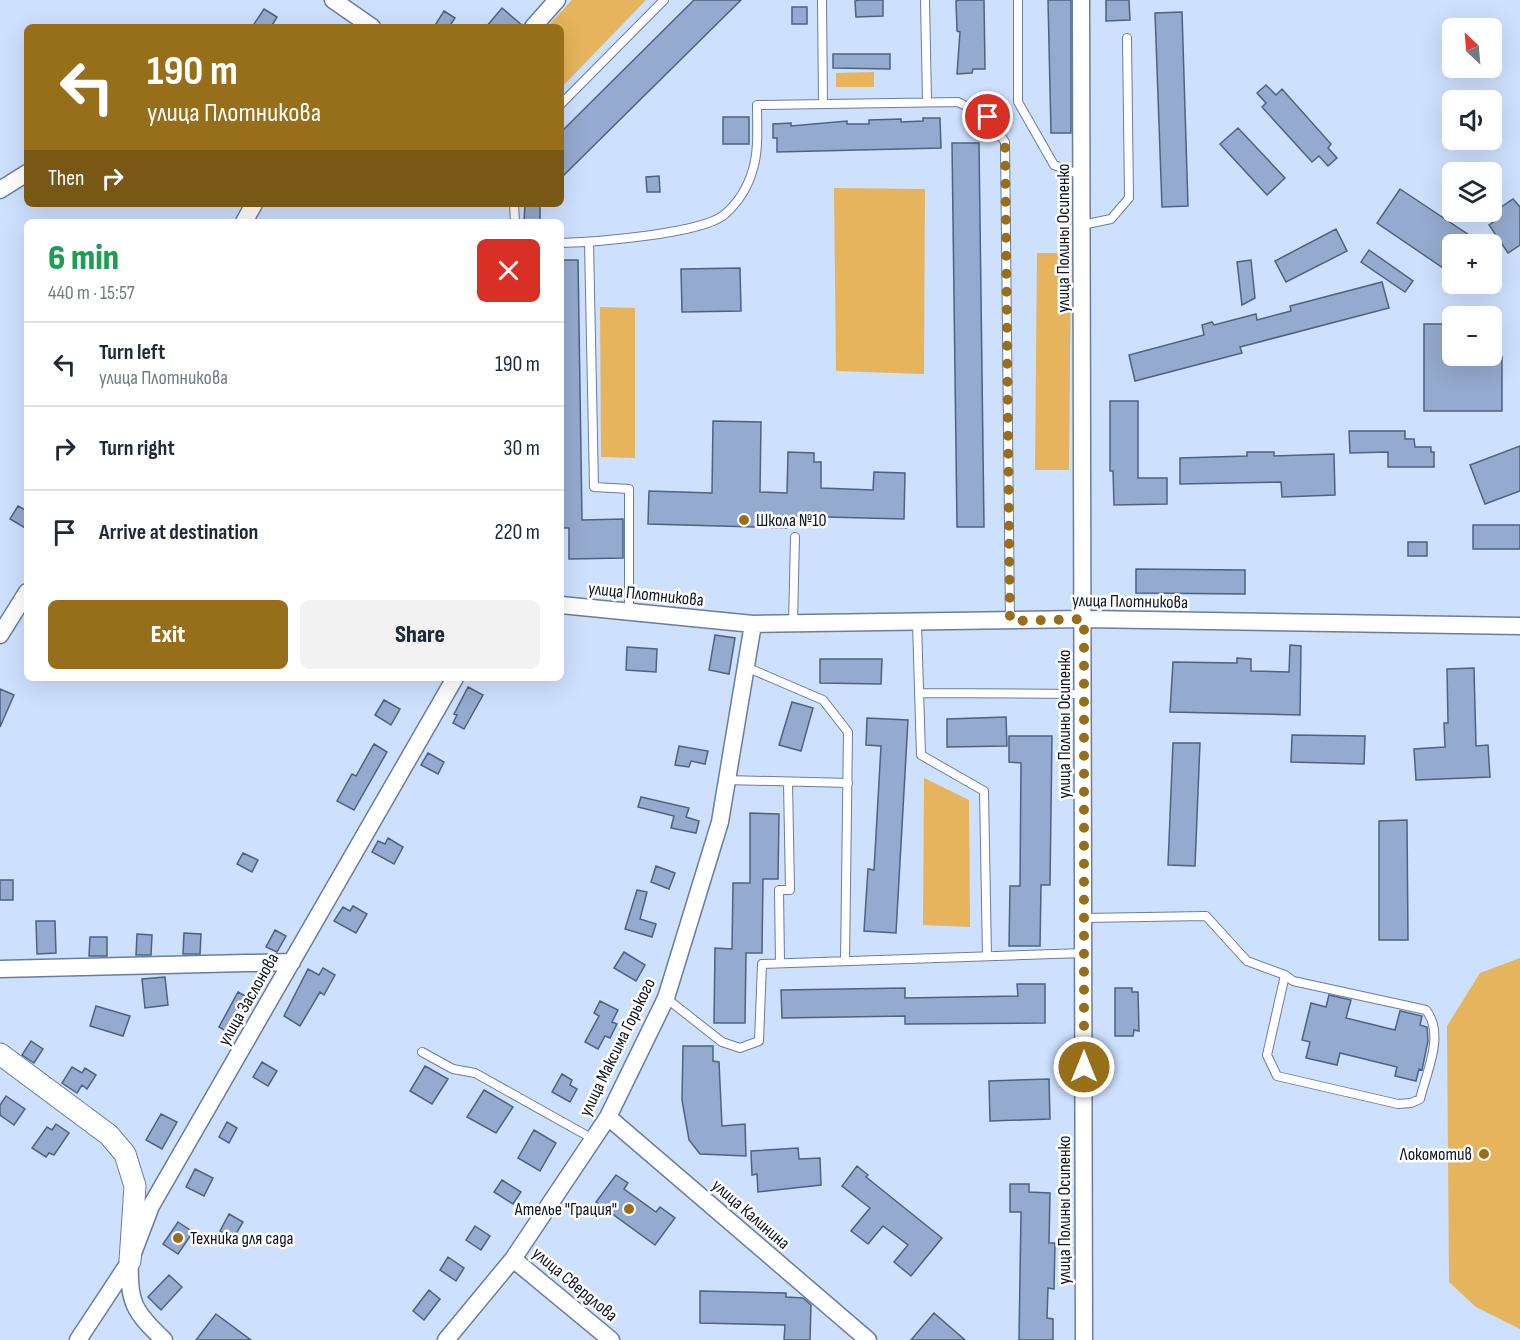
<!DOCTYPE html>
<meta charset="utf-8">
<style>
body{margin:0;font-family:"Sofia Sans Condensed",sans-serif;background:#f2f2f3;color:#1f2937;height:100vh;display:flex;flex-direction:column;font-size:22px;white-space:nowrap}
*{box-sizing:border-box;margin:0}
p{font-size:20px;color:#747a83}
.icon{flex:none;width:33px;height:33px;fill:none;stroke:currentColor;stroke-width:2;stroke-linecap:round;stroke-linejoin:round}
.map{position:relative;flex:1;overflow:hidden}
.side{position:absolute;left:24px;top:219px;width:540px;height:462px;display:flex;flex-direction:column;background:#fff;border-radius:9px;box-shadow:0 6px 24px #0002}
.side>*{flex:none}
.hud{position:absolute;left:24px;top:24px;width:540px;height:183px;border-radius:9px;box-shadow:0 6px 24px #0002;background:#976e19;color:#fff;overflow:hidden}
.needle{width:39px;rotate:334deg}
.controls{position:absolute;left:1442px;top:18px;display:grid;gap:12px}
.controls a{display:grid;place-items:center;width:60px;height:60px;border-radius:9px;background:#fff;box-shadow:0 6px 24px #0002;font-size:30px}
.pin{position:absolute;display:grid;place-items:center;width:51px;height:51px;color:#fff;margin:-26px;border:3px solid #fff;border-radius:50%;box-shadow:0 2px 6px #0007}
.me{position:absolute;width:66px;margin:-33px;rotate:0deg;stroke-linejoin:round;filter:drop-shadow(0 0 4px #0008)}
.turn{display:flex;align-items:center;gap:21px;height:126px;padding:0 24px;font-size:27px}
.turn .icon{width:78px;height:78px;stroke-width:2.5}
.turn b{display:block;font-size:42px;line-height:51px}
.then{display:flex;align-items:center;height:57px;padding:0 24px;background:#0003;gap:12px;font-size:22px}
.round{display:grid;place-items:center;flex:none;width:63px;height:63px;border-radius:9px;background:#f2f2f3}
.head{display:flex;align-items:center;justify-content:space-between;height:102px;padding:0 24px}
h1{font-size:36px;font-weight:800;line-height:45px;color:#1e9e55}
.primary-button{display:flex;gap:12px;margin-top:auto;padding:12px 24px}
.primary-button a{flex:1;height:69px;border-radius:9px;background:#976e19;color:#fff;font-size:24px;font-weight:800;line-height:69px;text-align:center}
.primary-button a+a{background:#f2f2f3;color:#1f2937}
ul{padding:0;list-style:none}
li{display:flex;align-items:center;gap:18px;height:84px;padding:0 24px;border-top:2px solid #e0e1e3}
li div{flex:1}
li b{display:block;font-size:22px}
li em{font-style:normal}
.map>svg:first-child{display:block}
.green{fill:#e5b45c}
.building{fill:#94aace;stroke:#4e6282;stroke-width:1.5}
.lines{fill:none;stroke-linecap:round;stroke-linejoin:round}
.service-casing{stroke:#697da0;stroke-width:10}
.minor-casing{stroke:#697da0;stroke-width:19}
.tertiary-casing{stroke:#697da0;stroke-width:23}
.service{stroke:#fff;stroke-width:8}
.minor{stroke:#fff;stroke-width:16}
.tertiary{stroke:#fff;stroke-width:21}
.route{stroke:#976e19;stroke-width:10;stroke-dasharray:0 18}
.poi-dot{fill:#976e19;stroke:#fff;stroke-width:2}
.labels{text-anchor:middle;stroke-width:5;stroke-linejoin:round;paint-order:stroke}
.street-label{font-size:18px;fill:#0d1522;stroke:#fff}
.poi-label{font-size:18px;fill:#0d1522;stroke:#fff;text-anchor:start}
</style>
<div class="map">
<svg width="1520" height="1340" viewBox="0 0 1520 1340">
<rect width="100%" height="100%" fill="#cde0fe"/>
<!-- green -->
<path class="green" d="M 572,0 L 646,0 L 561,88 L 561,27 L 547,27 Z
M 874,72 L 874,87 L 836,87 L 836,73 Z
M 834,188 L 925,189 L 924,374 L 836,371 Z
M 1037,253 L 1071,253 L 1069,470 L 1035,470 Z
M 600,307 L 635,308 L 635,458 L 601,457 Z
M 924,778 L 969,800 L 970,927 L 923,925 Z
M 1520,958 L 1520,1329 L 1476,1307 L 1449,1282 L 1447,1026 L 1480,973 Z"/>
<!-- building -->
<path class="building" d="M 694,0 L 741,0 L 561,178 L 561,132 Z
M 859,0 L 883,0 L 883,16 L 856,17 L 855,1 Z
M 959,0 L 984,0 L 985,69 L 973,69 L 972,73 L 957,74 L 960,32 L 957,31 L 956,1 Z
M 1048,0 L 1071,0 L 1071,133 L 1051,133 Z
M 1106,0 L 1129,0 L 1130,20 L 1106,21 Z
M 792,7 L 807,7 L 807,24 L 792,24 Z
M 502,8 L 523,26 L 523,27 L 486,27 Z
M 264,9 L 277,17 L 271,27 L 252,27 Z
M 444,11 L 455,18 L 449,27 L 434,27 Z
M 1182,12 L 1188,206 L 1162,207 L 1155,13 Z
M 833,54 L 890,54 L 890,69 L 833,68 Z
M 1266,85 L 1276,95 L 1282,89 L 1331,144 L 1328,148 L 1337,158 L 1328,166 L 1319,156 L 1312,162 L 1262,107 L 1266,103 L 1257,93 Z
M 723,117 L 749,117 L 749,144 L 723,144 Z
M 923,118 L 940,118 L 941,148 L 777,152 L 777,138 L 773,138 L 773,124 L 791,123 L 791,126 L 847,121 L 847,124 L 869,124 L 869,120 L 901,119 L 901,122 L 923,121 Z
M 1238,128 L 1285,178 L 1267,195 L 1220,144 Z
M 952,143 L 979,143 L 984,527 L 957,527 Z
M 659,176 L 660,192 L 647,192 L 646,177 Z
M 1400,189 L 1469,235 L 1463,244 L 1452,244 L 1452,261 L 1446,270 L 1377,223 Z
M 1513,199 L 1520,207 L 1520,245 L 1508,253 L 1489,225 L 1495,221 L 1491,214 Z
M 525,204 L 540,204 L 540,222 L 524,222 Z
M 1336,229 L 1347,251 L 1286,282 L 1275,261 Z
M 1369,250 L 1413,281 L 1405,292 L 1361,262 Z
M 561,260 L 578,260 L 582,520 L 623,519 L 623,558 L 569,559 L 569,528 L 561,528 Z
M 1251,260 L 1255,298 L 1242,305 L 1237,262 Z
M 740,268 L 741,311 L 682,312 L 681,269 Z
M 1382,282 L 1389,308 L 1240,347 L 1242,353 L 1135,381 L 1129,355 L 1204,335 L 1202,325 L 1212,322 L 1214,325 L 1256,314 L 1257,320 L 1291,311 L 1290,306 Z
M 1424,324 L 1452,324 L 1452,357 L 1502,357 L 1502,411 L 1424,411 Z
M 1110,401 L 1138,401 L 1138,478 L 1167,478 L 1167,504 L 1114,505 L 1113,471 L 1110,471 Z
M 713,421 L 761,422 L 760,492 L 787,493 L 788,452 L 814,453 L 814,462 L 821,462 L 821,488 L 873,490 L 874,472 L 905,473 L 904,519 L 787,516 L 787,528 L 648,524 L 649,491 L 712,493 Z
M 1349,431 L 1405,431 L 1405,439 L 1414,439 L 1415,447 L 1431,447 L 1431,452 L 1434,452 L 1434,467 L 1388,467 L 1388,452 L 1350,453 Z
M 1520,446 L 1520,491 L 1485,504 L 1470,465 Z
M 1247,452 L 1274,452 L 1274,456 L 1334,454 L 1335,495 L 1282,497 L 1281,482 L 1180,484 L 1180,458 L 1247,456 Z
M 18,506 L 27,511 L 27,529 L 10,519 Z
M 1473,525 L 1520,525 L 1520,549 L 1473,549 Z
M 1408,542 L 1427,542 L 1427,556 L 1408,556 Z
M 1136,569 L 1245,570 L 1245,594 L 1136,593 Z
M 715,635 L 735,638 L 729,674 L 709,670 Z
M 1290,645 L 1301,646 L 1300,715 L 1170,712 L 1173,662 L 1237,663 L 1237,658 L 1251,659 L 1251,671 L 1289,672 Z
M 627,647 L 657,649 L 656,672 L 626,670 Z
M 820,659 L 882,659 L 881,684 L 820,683 Z
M 1474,668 L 1476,746 L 1488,745 L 1490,777 L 1416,780 L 1414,749 L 1445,747 L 1444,723 L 1448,723 L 1447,669 Z
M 468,687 L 483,695 L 464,729 L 453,723 L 457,715 L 454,714 Z
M 0,689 L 14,695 L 0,727 Z
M 384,700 L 400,709 L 391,725 L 375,715 Z
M 792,702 L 813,708 L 801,751 L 779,745 Z
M 1006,717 L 1007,746 L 947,747 L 947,719 Z
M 867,718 L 908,720 L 896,933 L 864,931 L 868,869 L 874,870 L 881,746 L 866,745 Z
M 1292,735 L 1365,736 L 1364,764 L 1291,762 Z
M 1009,736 L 1052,736 L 1050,885 L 1041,885 L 1040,946 L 1009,946 L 1010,886 L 1020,886 L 1021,763 L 1009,762 Z
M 1173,743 L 1200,743 L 1195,866 L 1168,865 Z
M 374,744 L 387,752 L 354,810 L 337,801 L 352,774 L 356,776 Z
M 679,746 L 708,751 L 705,764 L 691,761 L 689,767 L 675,765 Z
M 428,753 L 444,762 L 438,774 L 421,765 Z
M 641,797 L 689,808 L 686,817 L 699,821 L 696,833 L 671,828 L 674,816 L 638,807 Z
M 750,813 L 779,814 L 778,879 L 763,879 L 762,953 L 746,953 L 745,1023 L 714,1023 L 715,948 L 732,949 L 733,883 L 750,883 Z
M 1407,820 L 1408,940 L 1379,940 L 1379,821 Z
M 388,838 L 403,847 L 394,864 L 372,852 L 378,841 L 385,844 Z
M 243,853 L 258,860 L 252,872 L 237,864 Z
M 656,866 L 675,873 L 669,889 L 651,882 Z
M 0,880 L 13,880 L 13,900 L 0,900 Z
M 637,890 L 647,892 L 640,919 L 656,924 L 652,937 L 625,929 Z
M 353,906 L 367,914 L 356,933 L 334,921 L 343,907 L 350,911 Z
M 36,921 L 55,921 L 56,953 L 37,954 Z
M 275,930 L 286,936 L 277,952 L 266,947 Z
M 184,933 L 201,934 L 200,954 L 183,954 Z
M 137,934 L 152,935 L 151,955 L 136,955 Z
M 90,937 L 107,937 L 107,956 L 89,956 Z
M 624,952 L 645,965 L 636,981 L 614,968 Z
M 323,968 L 335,975 L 324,995 L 320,992 L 300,1026 L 284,1016 L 308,969 L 319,975 Z
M 165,977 L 168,1005 L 145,1008 L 142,979 Z
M 1017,984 L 1045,984 L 1045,1023 L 905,1024 L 905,1016 L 782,1018 L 781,990 L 905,988 L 905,998 L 1018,996 Z
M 1115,988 L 1132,988 L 1132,992 L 1138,992 L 1139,1031 L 1134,1030 L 1133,1036 L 1115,1036 Z
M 238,992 L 252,1000 L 231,1034 L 219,1027 Z
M 1329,995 L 1351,1000 L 1346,1018 L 1395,1030 L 1400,1011 L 1422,1016 L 1420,1025 L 1427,1027 L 1428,1041 L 1422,1070 L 1419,1069 L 1416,1081 L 1395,1076 L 1397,1067 L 1340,1053 L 1337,1065 L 1306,1058 L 1310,1042 L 1302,1040 L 1311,1003 L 1326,1007 Z
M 600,1001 L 618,1010 L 612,1022 L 617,1024 L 610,1038 L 605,1036 L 598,1049 L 585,1042 L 599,1016 L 594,1013 Z
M 96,1006 L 130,1016 L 123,1036 L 90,1026 Z
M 31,1041 L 43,1049 L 34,1063 L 22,1055 Z
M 683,1046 L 713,1046 L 713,1061 L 719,1062 L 722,1126 L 745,1124 L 746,1156 L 700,1154 L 689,1140 L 682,1100 Z
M 262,1062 L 277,1071 L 268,1086 L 253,1077 Z
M 425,1066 L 448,1079 L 432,1104 L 410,1091 Z
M 72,1067 L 82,1073 L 85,1068 L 96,1075 L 87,1089 L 82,1085 L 77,1093 L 62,1083 Z
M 562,1074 L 572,1080 L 570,1085 L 577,1089 L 570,1102 L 552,1092 Z
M 1049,1079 L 1050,1119 L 990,1121 L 989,1081 Z
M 484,1090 L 513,1107 L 496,1133 L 467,1117 Z
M 6,1096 L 25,1109 L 14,1125 L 0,1115 L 0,1105 Z
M 161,1114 L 177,1122 L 162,1149 L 146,1140 Z
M 227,1122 L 237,1128 L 229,1143 L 219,1137 Z
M 56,1124 L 69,1133 L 54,1155 L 49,1153 L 46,1157 L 32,1148 L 47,1127 L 52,1130 Z
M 534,1130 L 556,1143 L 540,1171 L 518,1158 Z
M 798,1148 L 799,1159 L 820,1158 L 821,1185 L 758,1192 L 757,1174 L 752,1175 L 751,1151 Z
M 857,1166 L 868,1175 L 866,1177 L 942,1238 L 911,1276 L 894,1262 L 908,1245 L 883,1226 L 868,1244 L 851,1231 L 870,1208 L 842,1186 Z
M 195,1169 L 213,1178 L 204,1196 L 186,1187 Z
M 616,1175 L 628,1183 L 624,1189 L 656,1212 L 660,1207 L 675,1218 L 655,1245 L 596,1202 Z
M 502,1180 L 521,1192 L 513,1204 L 494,1192 Z
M 1010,1184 L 1029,1184 L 1029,1192 L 1050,1193 L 1049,1243 L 1055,1243 L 1054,1289 L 1048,1288 L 1047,1318 L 1053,1319 L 1053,1340 L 1019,1340 L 1021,1212 L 1010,1212 Z
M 229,1214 L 243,1222 L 233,1239 L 220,1231 Z
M 178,1222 L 193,1232 L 178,1254 L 163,1244 Z
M 475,1226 L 490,1236 L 481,1250 L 466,1240 Z
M 448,1257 L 464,1268 L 456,1281 L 440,1270 Z
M 169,1275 L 182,1287 L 161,1310 L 148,1297 Z
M 429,1290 L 440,1299 L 424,1320 L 413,1311 Z
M 700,1291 L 786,1293 L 786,1297 L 803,1298 L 811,1305 L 810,1340 L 784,1340 L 785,1325 L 700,1323 Z
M 934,1313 L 965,1340 L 911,1340 Z
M 216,1314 L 251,1340 L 196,1340 Z"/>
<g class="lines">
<defs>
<path id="service" d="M 822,0 L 823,102
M 925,0 L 927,100
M 1018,0 L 1018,102 L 1054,165 L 1081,175
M 561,104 L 664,0
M 514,204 L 515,222
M 1082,225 L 1111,219 L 1129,198 L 1127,38
M 589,242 L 594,487 L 629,489 L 629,613
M 561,243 C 595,242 700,234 724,215 C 738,203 748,187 753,169 C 759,149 757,125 757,105 L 958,102 L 988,117 L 1005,142 L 1010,621
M 793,623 L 795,537
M 917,623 L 921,755 L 984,791 L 987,956
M 746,667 L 823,700 L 848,732 L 845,961
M 919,693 L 1084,694
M 727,780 L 848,783
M 1084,918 L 1206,916 L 1247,961 L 1285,975 L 1293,981 L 1426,1010 C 1445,1035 1427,1070 1420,1099 L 1411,1103 L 1398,1104 L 1277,1076 L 1267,1055 L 1285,975
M 780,963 L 779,890 L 790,890 L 788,782
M 666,998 L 722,1042 L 740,1048 L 759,1041 L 762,964 L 1084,953
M 422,1052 L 453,1069 L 475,1073 L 593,1139"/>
<path id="minor" d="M 333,0 L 372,27
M 1081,0 L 1084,1340
M 533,27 L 557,0
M 0,190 L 27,173
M 244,222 L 254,204
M 561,605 L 753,624 L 1084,619 L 1520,626
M 0,635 L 27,592
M 0,969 L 292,962
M 608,1117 L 868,1340
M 513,1259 L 611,1340
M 130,1261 C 128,1302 134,1312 164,1340
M 78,1340 L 130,1261 L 151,1206 L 455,678
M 446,1340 L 513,1259 L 608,1117 L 666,998 L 720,822 L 753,624"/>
<path id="tertiary" d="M 0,1054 L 109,1135 L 125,1154 L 135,1186 L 130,1261"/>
</defs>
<!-- service casing -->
<use href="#service" class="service-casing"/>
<!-- minor casing -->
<use href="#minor" class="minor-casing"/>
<!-- tertiary casing -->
<use href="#tertiary" class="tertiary-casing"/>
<!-- service -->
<use href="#service" class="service"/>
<!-- minor -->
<use href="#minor" class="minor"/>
<!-- tertiary -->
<use href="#tertiary" class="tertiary"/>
</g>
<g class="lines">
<!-- route -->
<path class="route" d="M 988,117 L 1005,142 L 1010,621 L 1084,619 L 1084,1067"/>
</g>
<!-- markers -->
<g class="poi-dot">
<circle cx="744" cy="520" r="6"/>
<circle cx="1484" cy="1154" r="6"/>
<circle cx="629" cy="1209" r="6"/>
<circle cx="178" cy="1238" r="6"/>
</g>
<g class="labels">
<!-- street labels -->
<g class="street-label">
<text transform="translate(1063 238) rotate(-90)" y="6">улица Полины Осипенко</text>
<text transform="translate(646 594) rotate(6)" y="6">улица Плотникова</text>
<text transform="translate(1130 601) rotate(1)" y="6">улица Плотникова</text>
<text transform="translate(1064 724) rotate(-90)" y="6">улица Полины Осипенко</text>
<text transform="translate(248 999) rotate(-60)" y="6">улица Заслонова</text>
<text transform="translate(617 1047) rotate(-64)" y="6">улица Максима Горького</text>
<text transform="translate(1064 1210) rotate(-90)" y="6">улица Полины Осипенко</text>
<text transform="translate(751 1214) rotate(41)" y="6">улица Калинина</text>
<text transform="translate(575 1284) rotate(40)" y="6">улица Свердлова</text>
</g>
<!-- poi labels -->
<g class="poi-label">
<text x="756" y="526">Школа №10</text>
<text x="1472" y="1160" text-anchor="end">Локомотив</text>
<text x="617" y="1215" text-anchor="end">Ателье "Грация"</text>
<text x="190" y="1244">Техника для сада</text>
</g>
</g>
</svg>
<div class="controls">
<a><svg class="needle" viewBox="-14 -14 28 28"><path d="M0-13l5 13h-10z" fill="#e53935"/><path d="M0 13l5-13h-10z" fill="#747a83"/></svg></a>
<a><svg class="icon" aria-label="sound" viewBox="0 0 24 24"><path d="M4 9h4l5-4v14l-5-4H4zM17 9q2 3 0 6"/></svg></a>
<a><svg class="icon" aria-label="layers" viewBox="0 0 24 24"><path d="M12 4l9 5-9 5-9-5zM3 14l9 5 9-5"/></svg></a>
<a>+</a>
<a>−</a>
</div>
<div class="pin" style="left:988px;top:117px;background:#d93025"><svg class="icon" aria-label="arrive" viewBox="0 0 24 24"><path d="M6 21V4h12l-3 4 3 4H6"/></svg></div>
<svg class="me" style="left:1084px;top:1067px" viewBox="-20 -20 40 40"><circle r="17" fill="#976e19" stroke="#fff" stroke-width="3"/><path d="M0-11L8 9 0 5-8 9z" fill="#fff"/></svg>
<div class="hud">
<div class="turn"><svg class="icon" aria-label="left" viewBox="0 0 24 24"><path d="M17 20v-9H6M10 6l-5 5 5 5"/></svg><div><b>190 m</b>улица Плотникова</div></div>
<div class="then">Then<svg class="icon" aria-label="right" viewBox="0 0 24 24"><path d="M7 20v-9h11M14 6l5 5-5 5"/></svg></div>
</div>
<section class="side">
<div class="head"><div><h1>6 min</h1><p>440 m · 15:57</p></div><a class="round" style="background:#d93025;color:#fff"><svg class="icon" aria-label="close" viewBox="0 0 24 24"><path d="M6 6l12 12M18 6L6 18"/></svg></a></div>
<ul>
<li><svg class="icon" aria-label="left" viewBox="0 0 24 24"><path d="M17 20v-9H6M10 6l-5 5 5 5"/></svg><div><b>Turn left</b><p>улица Плотникова</p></div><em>190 m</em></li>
<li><svg class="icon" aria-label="right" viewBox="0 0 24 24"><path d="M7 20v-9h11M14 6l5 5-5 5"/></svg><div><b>Turn right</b></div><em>30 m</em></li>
<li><svg class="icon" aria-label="arrive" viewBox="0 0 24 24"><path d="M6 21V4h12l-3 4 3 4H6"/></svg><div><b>Arrive at destination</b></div><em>220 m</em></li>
</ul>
<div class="primary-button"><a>Exit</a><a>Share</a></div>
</section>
</div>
